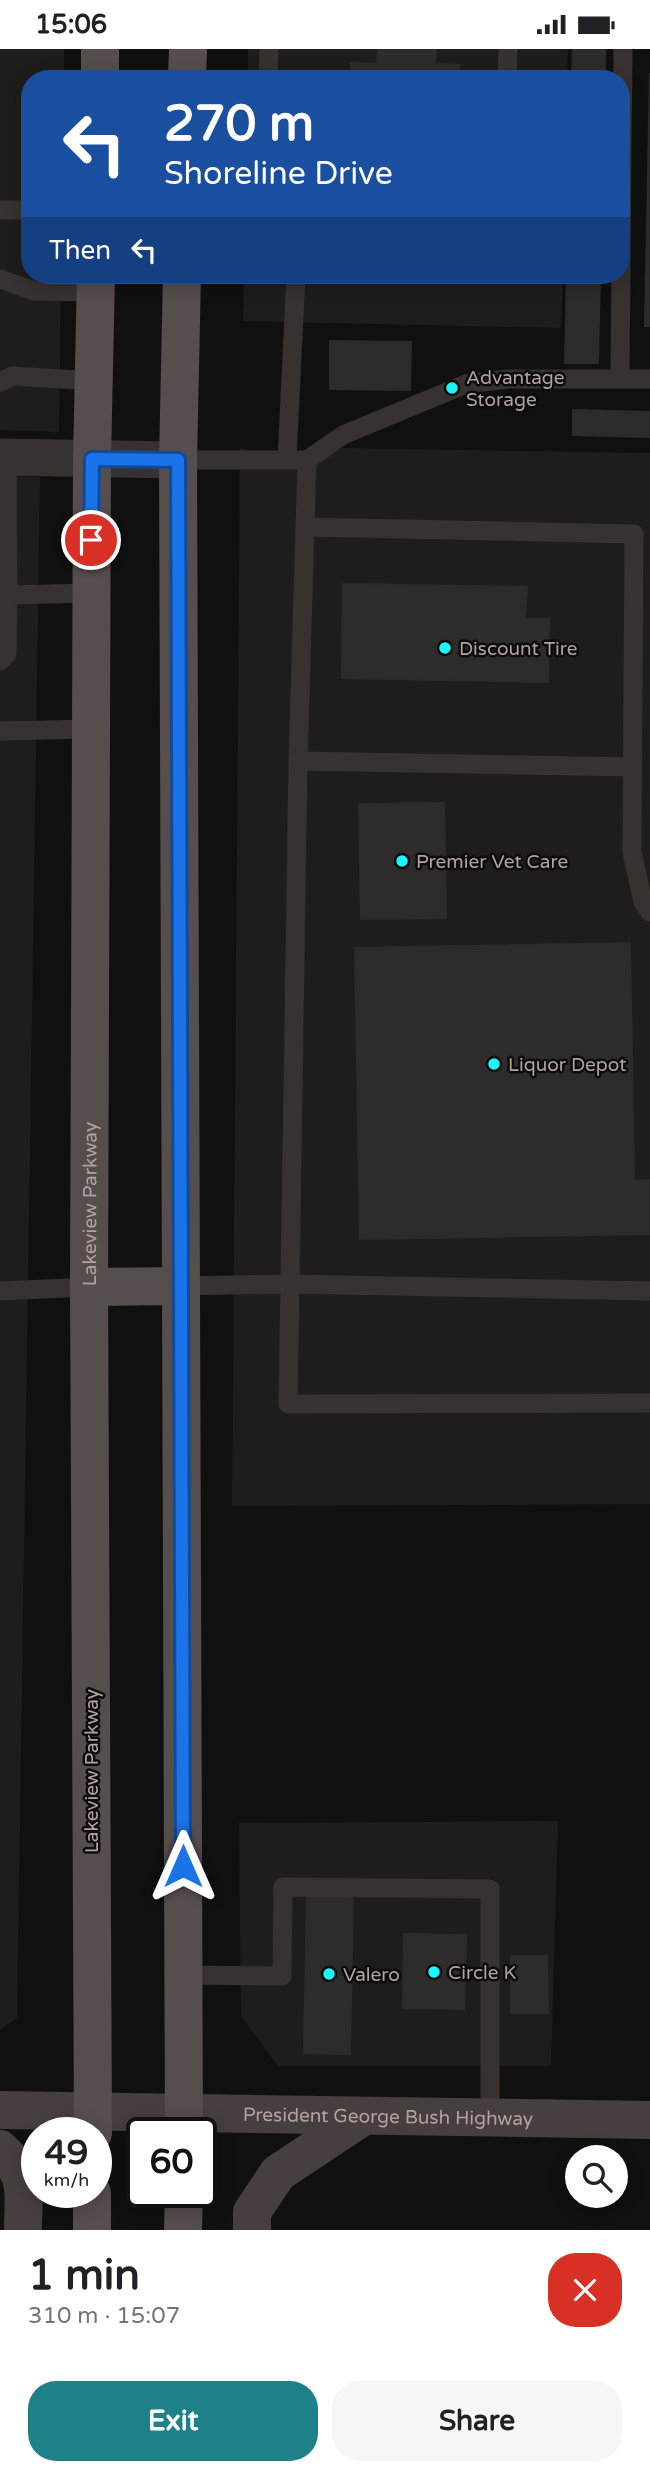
<!DOCTYPE html>
<meta charset="utf-8">
<style>
body{margin:0;font-family:"Varela Round",sans-serif;background:#f6f6f6;color:#202124;height:100vh;display:flex;flex-direction:column;font-size:26px;white-space:nowrap}
*{box-sizing:border-box;margin:0}
p{font-size:23px;color:#757577}
.icon{flex:none;width:38px;height:38px;fill:none;stroke:currentColor;stroke-width:2;stroke-linecap:round;stroke-linejoin:round}
.map{position:relative;height:2181px;overflow:hidden}
.details{display:flex;flex-direction:column;background:#fff;flex:1}
.details>*{flex:none}
.hud{position:absolute;left:21px;top:21px;width:609px;height:214px;border-radius:28px;box-shadow:0 4px 18px #0003;background:#1a4fa0;color:#fff;overflow:hidden}
.controls{position:absolute;left:565px;top:2096px;display:grid;gap:14px}
.controls a{display:grid;place-items:center;width:63px;height:63px;border-radius:50%;background:#fff;box-shadow:0 4px 18px #0003;font-size:35px}
.speed{position:absolute;left:21px;top:2068px;display:flex;gap:14px;font-size:35px;font-weight:700;text-align:center}
.speed>*{display:grid;place-content:center;width:91px;height:91px;border-radius:50%;background:#fff;box-shadow:0 4px 18px #0003;line-height:1}
.speed small{font-size:18px;font-weight:400}
.speed .limit{border:4px solid #111;border-radius:10px;background:#fff;color:#111}
.pin{position:absolute;display:grid;place-items:center;width:60px;height:60px;color:#fff;margin:-30px;border:4px solid #fff;border-radius:50%;box-shadow:0 2px 7px #0007}
.me{position:absolute;width:77px;margin:-38px;rotate:0deg;stroke-linejoin:round;filter:drop-shadow(0 0 5px #0008)}
.turn{display:flex;align-items:center;gap:24px;height:147px;padding:0 28px;font-size:32px}
.turn .icon{width:91px;height:91px;stroke-width:2.5}
.turn b{display:block;font-size:49px;line-height:60px}
.then{display:flex;align-items:center;height:66px;padding:0 28px;background:#0003;gap:14px;font-size:26px}
.round{display:grid;place-items:center;flex:none;width:74px;height:74px;border-radius:28px;background:#f6f6f6}
.head{display:flex;align-items:center;justify-content:space-between;height:119px;padding:0 28px}
h1{font-size:42px;font-weight:700;line-height:52px}
.primary-button{display:flex;gap:14px;margin-top:auto;padding:14px 28px}
.primary-button a{flex:1;height:80px;border-radius:28px;background:#1d8187;color:#fff;font-size:28px;font-weight:700;line-height:80px;text-align:center}
.primary-button a+a{background:#f6f6f6;color:#202124}
.status{display:flex;justify-content:space-between;align-items:center;height:49px;padding:0 35px;background:#fff;direction:ltr}
.status svg{height:19px;fill:currentColor}
.map>svg:first-child{display:block}
.built{fill:#1e1d1b}
.building{fill:#2e2c2a;stroke:#2d2b29;stroke-width:2}
.lines{fill:none;stroke-linecap:round;stroke-linejoin:round}
.lane{stroke:#373230;stroke-width:19}
.street{stroke:#373230;stroke-width:37}
.secondary{stroke:#473f3e;stroke-width:38}
.primary{stroke:#564e4c;stroke-width:38}
.route-casing{stroke:#114b97;stroke-width:18}
.route{stroke:#1a73e8;stroke-width:12}
.poi-dot{fill:#1af6ff;stroke:#0c0b0b;stroke-width:2.5}
.labels{text-anchor:middle;stroke-width:5;stroke-linejoin:round;paint-order:stroke}
.poi-label{font-size:19px;fill:#b4a19f;stroke:#0c0b0b;text-anchor:start}
.street-label{font-size:19px;fill:#b4a19f;stroke:#0c0b0b}
</style>
<div class="status"><b>15:06</b><svg viewBox="0 0 49 12"><path d="M0 12V9h3v3zM5 12V6h3v6zM10 12V3h3v9zM15 12V0h3v12zM26 1h20v11H26zM47 4h2v5h-2z"/></svg></div>
<div class="map">
<svg width="650" height="2181" viewBox="0 0 650 2181">
<rect width="100%" height="100%" fill="#111010"/>
<!-- built -->
<path class="built" d="M 0,0 L 64,0 L 64,30 L 30,30 L 30,226 L 61,226 L 59,383 L 0,381 Z
M 248,0 L 568,0 L 567,30 L 248,30 Z
M 244,226 L 563,226 L 561,279 L 243,272 Z
M 240,399 L 307,411 L 343,399 L 650,404 L 650,1455 L 232,1457 Z
M 0,427 L 40,428 L 17,1969 L 0,1981 Z
M 558,1772 L 551,2017 L 278,2017 L 241,1967 L 239,1774 Z"/>
<!-- building -->
<path class="building" d="M 378,0 L 436,0 L 435,15 L 459,16 L 458,30 L 351,30 L 351,14 L 377,15 Z
M 573,0 L 605,0 L 605,30 L 572,30 Z
M 650,24 L 650,277 L 645,277 Z
M 567,226 L 600,226 L 598,314 L 565,314 Z
M 330,292 L 411,293 L 410,341 L 330,340 Z
M 573,361 L 650,363 L 650,388 L 573,386 Z
M 343,535 L 527,538 L 525,570 L 549,570 L 548,633 L 342,629 Z
M 444,754 L 446,869 L 361,870 L 359,755 Z
M 630,894 L 634,1132 L 650,1131 L 650,1185 L 360,1190 L 355,899 Z
M 307,1844 L 353,1845 L 350,2005 L 304,2004 Z
M 404,1885 L 466,1886 L 464,1960 L 403,1959 Z
M 511,1907 L 547,1907 L 548,1964 L 511,1964 Z"/>
<g class="lines">
<!-- lane -->
<path class="lane" d="M 268,30 L 269,0
M 507,30 L 508,0
M 0,161 L 30,161
M 0,230 L 34,242 L 96,243
M 620,328 L 623,0
M 0,333 L 13,327 L 94,332
M 7,408 L 8,546
M 287,410 L 296,226
M 178,411 L 307,411 L 298,712 L 290,1235 L 180,1237
M 307,411 L 343,386 L 466,335 L 508,330 L 650,330
M 305,478 L 634,485 L 632,803 L 643,853 L 650,863
M 0,612 L 7,605 L 8,546 L 91,544
M 0,682 L 91,680
M 298,712 L 632,718
M 0,1242 L 89,1238
M 650,1242 L 290,1235 L 288,1355 L 650,1354
M 184,1926 L 282,1927 L 283,1838 L 490,1840 L 490,2068"/>
<!-- street -->
<path class="street" d="M 0,408 L 178,411"/>
<!-- secondary -->
<g class="secondary">
<path id="s1" d="M 0,2061 L 650,2071"/>
<path d="M 0,2100 C 30,2127 23,2144 23,2181"/>
<path d="M 252,2181 L 252,2163 L 278,2124 L 364,2067"/>
</g>
<!-- primary -->
<g class="primary">
<path d="M 100,30 L 100,0"/>
<path d="M 187,30 L 188,0"/>
<path d="M 182,226 L 178,411 L 184,2084"/>
<path d="M 89,1238 L 180,1237"/>
<path id="s2" d="M 93,2084 L 89,1238 L 92,410 L 96,226"/>
<path d="M 92,2144 L 92,2181"/>
<path d="M 183,2181 L 184,2144"/>
</g>
</g>
<g class="lines">
<defs>
<path id="route" d="M 91,491 L 92,410 L 178,411 L 183,1817"/>
</defs>
<!-- route casing -->
<use href="#route" class="route-casing"/>
<!-- route -->
<use href="#route" class="route"/>
</g>
<!-- markers -->
<g class="poi-dot">
<circle cx="452" cy="339" r="7"/>
<circle cx="445" cy="599" r="7"/>
<circle cx="402" cy="812" r="7"/>
<circle cx="494" cy="1015" r="7"/>
<circle cx="434" cy="1923" r="7"/>
<circle cx="329" cy="1925" r="7"/>
</g>
<g class="labels">
<!-- poi labels -->
<g class="poi-label">
<text x="466" y="335">Advantage<tspan x="466" dy="22">Storage</tspan></text>
<text x="459" y="606">Discount Tire</text>
<text x="416" y="819">Premier Vet Care</text>
<text x="508" y="1022">Liquor Depot</text>
<text x="448" y="1930">Circle K</text>
<text x="343" y="1932">Valero</text>
</g>
<!-- street labels -->
<g class="street-label">
<text dy="7" stroke="none"><textPath href="#s2" startOffset="929">Lakeview Parkway</textPath></text>
<text transform="translate(91 1722) rotate(-90)" y="7">Lakeview Parkway</text>
<text dy="7" stroke="none"><textPath href="#s1" startOffset="388">President George Bush Highway</textPath></text>
</g>
</g>
</svg>
<div class="controls">
<a><svg class="icon" aria-label="search" viewBox="0 0 24 24"><circle cx="10" cy="10" r="6"/><path d="M15 15l6 6"/></svg></a>
</div>
<div class="speed"><div>49<small>km/h</small></div><div class="limit">60</div></div>
<div class="pin" style="left:91px;top:491px;background:#d93025"><svg class="icon" aria-label="arrive" viewBox="0 0 24 24"><path d="M6 21V4h12l-3 4 3 4H6"/></svg></div>
<svg class="me" style="left:183px;top:1817px" viewBox="-20 -20 40 40"><path d="M0-17L14 15 0 8-14 15z" fill="#1a73e8" stroke="#fff" stroke-width="4"/></svg>
<div class="hud">
<div class="turn"><svg class="icon" aria-label="left" viewBox="0 0 24 24"><path d="M17 20v-9H6M10 6l-5 5 5 5"/></svg><div><b>270 m</b>Shoreline Drive</div></div>
<div class="then">Then<svg class="icon" aria-label="left" viewBox="0 0 24 24"><path d="M17 20v-9H6M10 6l-5 5 5 5"/></svg></div>
</div>
</div>
<section class="details">
<div class="head"><div><h1>1 min</h1><p>310 m · 15:07</p></div><a class="round" style="background:#d93025;color:#fff"><svg class="icon" aria-label="close" viewBox="0 0 24 24"><path d="M6 6l12 12M18 6L6 18"/></svg></a></div>
<div class="primary-button"><a>Exit</a><a>Share</a></div>
</section>
